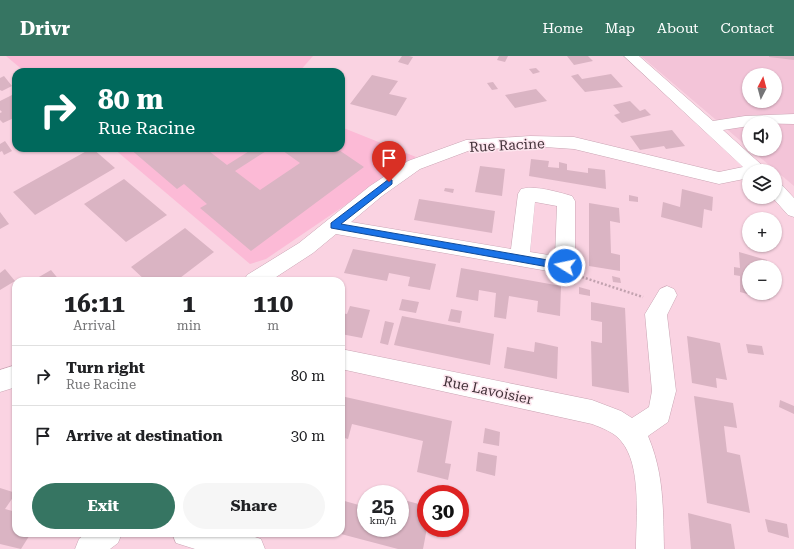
<!DOCTYPE html>
<meta charset="utf-8">
<style>
body{margin:0;font-family:"Roboto Serif",serif;background:#f6f6f6;color:#202124;height:100vh;display:flex;flex-direction:column;font-size:15px;white-space:nowrap}
*{box-sizing:border-box;margin:0}
p{font-size:13px;color:#757577}
.icon{flex:none;width:22px;height:22px;fill:none;stroke:currentColor;stroke-width:2;stroke-linecap:round;stroke-linejoin:round}
.map{position:relative;flex:1;overflow:hidden}
.panel{position:absolute;left:12px;top:221px;width:333px;height:260px;display:flex;flex-direction:column;background:#fff;border-radius:12px;box-shadow:0 1px 3px #0004}
.panel>*{flex:none}
.banner{position:absolute;left:12px;top:12px;width:333px;height:84px;border-radius:12px;box-shadow:0 1px 3px #0004;background:#00695c;color:#fff;overflow:hidden}
.needle{width:26px;rotate:6deg}
.tools{position:absolute;left:742px;top:12px;display:grid;gap:8px}
.tools a{display:grid;place-items:center;width:40px;height:40px;border-radius:50%;background:#fff;box-shadow:0 1px 3px #0004;font-size:20px}
.speed{position:absolute;left:357px;top:429px;display:flex;gap:8px;font-size:20px;font-weight:700;text-align:center}
.speed>*{display:grid;place-content:center;width:52px;height:52px;border-radius:50%;background:#fff;box-shadow:0 1px 3px #0004;line-height:1}
.speed small{font-size:10px;font-weight:400}
.speed .limit{border:6px solid #d22;background:#fff;color:#111}
.pin{position:absolute;display:grid;place-items:center;width:34px;height:34px;color:#fff;margin:-41px -17px;border-radius:50% 50% 50% 0;rotate:-45deg;box-shadow:0 0 4px #0007}
.pin .icon{rotate:45deg}
.me{position:absolute;width:44px;margin:-22px;rotate:280deg;stroke-linejoin:round;filter:drop-shadow(0 0 3px #0008)}
.turn{display:flex;align-items:center;gap:14px;height:84px;padding:0 20px;font-size:18px}
.turn .icon{width:52px;height:52px;stroke-width:2.5}
.turn b{display:block;font-size:28px;line-height:34px}
.eta{display:flex;justify-content:space-evenly;align-items:center;height:68px;text-align:center}
.eta b{font-size:24px;font-weight:700;line-height:28px}
.button{display:flex;gap:8px;margin-top:auto;padding:8px 20px}
.button a{flex:1;height:46px;border-radius:24px;background:#367562;color:#fff;font-size:16px;font-weight:700;line-height:46px;text-align:center}
.button a+a{background:#f6f6f6;color:#202124}
ul{padding:0;list-style:none}
li{display:flex;align-items:center;gap:12px;height:60px;padding:0 20px;border-top:1px solid #e0e0e0}
li div{flex:1}
li b{display:block;font-size:15px}
li em{font-style:normal}
header{display:flex;align-items:center;gap:24px;box-sizing:border-box;height:56px;padding:0 20px;background:#367562;color:#fff}
header strong{font-size:19px}
nav{display:flex;gap:22px;margin-inline-start:auto;font-size:14px}
.map>svg:first-child{display:block}
.built{fill:#f3c4d8;fill-rule:evenodd}
.green{fill:#fcbad6}
.building{fill:#dab4c3}
.lines{fill:none;stroke-linecap:round;stroke-linejoin:round}
.minor-casing{stroke:#caa5b4;stroke-width:1}
.path{stroke:#c2a2af;stroke-width:2.5;stroke-dasharray:2 2;stroke-linecap:butt}
.minor{fill:#fff;fill-rule:evenodd}
.route{fill:#1a73e8;stroke:#114b97}
.labels{text-anchor:middle;stroke-width:3;stroke-linejoin:round;paint-order:stroke}
.street-label{font-size:14px;fill:#423239;stroke:#fde5ee}
</style>
<header>
<strong>Drivr</strong>
<nav><a>Home</a><a>Map</a><a>About</a><a>Contact</a></nav>
</header>
<div class="map">
<svg width="794" height="493" viewBox="0 0 794 493">
<rect width="100%" height="100%" fill="#fad3e2"/>
<!-- built -->
<path class="built" d="M 641,0 L 794,0 L 794,130 L 750,93 L 775,93 L 775,67 L 749,67 L 749,92 ZM 749,19 L 775,19 L 775,45 L 749,45 Z"/>
<!-- green -->
<path class="green" d="M 6,0 L 313,0 L 299,16 L 25,16 Z
M 341,71 L 416,101 L 266,203 L 250,208 L 113,92 L 341,92 Z"/>
<!-- building -->
<path class="building" d="M 402,0 L 409,0 L 413,1 L 408,9 L 398,6 Z
M 499,0 L 508,0 L 505,6 L 497,4 Z
M 567,0 L 588,0 L 593,5 L 574,9 Z
M 769,0 L 794,0 L 794,4 L 769,1 Z
M 536,12 L 540,16 L 533,18 L 529,13 Z
M 578,18 L 582,23 L 611,18 L 623,31 L 585,36 L 571,20 Z
M 372,19 L 398,25 L 389,38 L 407,42 L 396,60 L 350,48 Z
M 4,20 L 12,30 L 2,35 L 0,34 L 0,22 Z
M 493,26 L 498,33 L 492,34 L 487,27 Z
M 536,33 L 547,45 L 515,52 L 505,39 Z
M 12,39 L 16,43 L 16,61 L 3,67 L 0,64 L 0,57 L 2,56 L 0,54 L 0,45 Z
M 630,45 L 640,55 L 645,53 L 651,59 L 622,67 L 614,59 L 620,57 L 613,49 Z
M 672,74 L 685,90 L 666,93 L 664,90 L 640,94 L 630,80 Z
M 5,85 L 12,95 L 4,99 L 2,95 L 0,96 L 0,88 Z
M 92,92 L 115,112 L 35,159 L 13,136 Z
M 129,92 L 205,92 L 227,109 L 254,92 L 271,92 L 235,115 L 260,134 L 300,107 L 279,92 L 336,92 L 364,111 L 251,195 L 200,152 L 207,148 L 184,128 L 177,133 Z
M 531,103 L 549,105 L 548,111 L 559,112 L 559,106 L 567,108 L 567,114 L 588,117 L 588,112 L 605,114 L 606,133 L 529,120 Z
M 480,110 L 505,113 L 502,140 L 475,136 Z
M 124,123 L 167,159 L 126,186 L 84,148 Z
M 445,132 L 454,133 L 453,137 L 444,135 Z
M 682,133 L 713,141 L 712,155 L 704,153 L 702,172 L 661,161 L 663,146 L 680,151 Z
M 629,139 L 638,141 L 638,146 L 629,145 Z
M 419,143 L 495,155 L 492,177 L 414,164 Z
M 589,147 L 619,152 L 620,167 L 610,165 L 611,197 L 620,199 L 620,215 L 589,210 Z
M 0,156 L 9,168 L 0,173 Z
M 185,172 L 214,196 L 176,225 L 146,225 L 131,211 Z
M 353,193 L 436,208 L 430,234 L 408,230 L 410,221 L 389,217 L 387,225 L 344,217 Z
M 739,196 L 767,204 L 768,211 L 749,211 L 749,237 L 769,237 L 770,244 L 740,236 L 740,220 L 734,219 L 734,211 L 740,212 Z
M 461,212 L 561,230 L 560,260 L 537,256 L 538,245 L 509,240 L 506,263 L 494,261 L 496,237 L 479,234 L 478,245 L 456,241 Z
M 5,213 L 15,225 L 0,234 L 0,217 Z
M 51,214 L 60,225 L 32,225 Z
M 612,220 L 620,222 L 621,227 L 613,226 Z
M 579,231 L 590,234 L 590,240 L 579,238 Z
M 402,243 L 419,246 L 416,257 L 399,254 Z
M 591,246 L 625,252 L 629,337 L 592,330 L 591,285 L 602,287 L 602,266 L 591,264 Z
M 350,250 L 370,254 L 362,282 L 341,278 L 341,257 L 347,258 Z
M 451,253 L 462,255 L 460,267 L 448,265 Z
M 402,260 L 494,278 L 490,309 L 394,289 Z
M 385,265 L 394,267 L 388,289 L 380,287 Z
M 687,280 L 720,287 L 727,324 L 716,322 L 717,332 L 692,327 Z
M 535,286 L 558,291 L 557,323 L 504,312 L 507,291 L 534,296 Z
M 746,288 L 762,290 L 764,299 L 748,297 Z
M 341,340 L 452,365 L 445,407 L 451,408 L 448,424 L 417,416 L 423,385 L 352,368 L 348,383 L 341,381 Z
M 694,340 L 733,347 L 737,372 L 724,370 L 727,396 L 740,399 L 750,457 L 707,447 Z
M 780,344 L 794,350 L 794,358 L 779,351 Z
M 485,372 L 500,376 L 499,390 L 483,387 Z
M 478,396 L 497,400 L 495,420 L 476,415 Z
M 438,430 L 449,434 L 448,438 L 437,438 Z
M 0,432 L 16,437 L 5,453 L 16,456 L 16,477 L 31,477 L 21,493 L 0,488 Z
M 341,444 L 366,451 L 366,472 L 400,472 L 400,460 L 404,444 L 426,450 L 427,472 L 423,493 L 398,493 L 341,478 Z
M 688,457 L 731,468 L 735,493 L 691,493 Z
M 765,463 L 787,468 L 789,482 L 768,476 Z"/>
<g class="lines">
<defs>
<path id="minor" d="M 624,0 L 639,0 L 713,65 L 745,60 L 794,58 L 794,68 L 749,67 L 749,70 L 723,74 L 764,111 L 767,115 L 749,115 L 749,122 L 719,128 L 574,93 L 530,90 L 468,95 L 420,113 L 382,140 L 351,166 L 511,193 L 518,138 L 521,133 C 535,129 558,136 572,140 L 575,145 L 575,210 L 572,216 L 565,218 L 336,178 L 313,197 L 270,225 L 244,225 L 247,219 L 299,187 L 370,130 L 408,105 L 466,84 L 530,80 L 574,81 L 719,116 L 743,111 ZM 535,146 L 557,150 L 555,200 L 530,196 Z
M 775,127 L 781,128 L 794,142 L 794,161 L 788,159 L 772,141 L 775,141 Z
M 667,230 L 674,233 L 677,239 L 667,259 L 676,335 L 668,366 L 648,380 C 664,418 663,452 664,493 L 636,493 C 636,463 642,409 621,385 C 614,376 602,372 592,368 L 341,313 L 341,293 L 592,344 L 621,355 L 632,362 L 649,351 L 652,335 L 645,258 L 660,233 Z
M 16,309 L 16,331 L 0,336 L 0,314 Z
M 86,477 L 122,477 L 118,487 L 110,493 L 75,493 L 79,483 Z
M 172,477 L 250,477 L 249,479 L 261,483 L 265,493 L 195,493 L 176,487 Z"/>
</defs>
<!-- minor casing -->
<use href="#minor" class="minor-casing"/>
<!-- path -->
<path class="path" d="M 582,221 L 643,241"/>
<!-- minor -->
<use href="#minor" class="minor"/>
</g>
<!-- route -->
<path class="route" d="M 389,123 L 392,124 L 392,128 L 341,168 L 565,207 L 569,210 L 565,214 L 331,172 L 331,167 Z"/>
<g class="labels">
<!-- street labels -->
<g class="street-label">
<text transform="translate(507 89) rotate(-3)" y="5">Rue Racine</text>
<text transform="translate(488 334) rotate(12)" y="5">Rue Lavoisier</text>
</g>
</g>
</svg>
<div class="tools">
<a><svg class="needle" viewBox="-14 -14 28 28"><path d="M0-13l5 13h-10z" fill="#e53935"/><path d="M0 13l5-13h-10z" fill="#757577"/></svg></a>
<a><svg class="icon" aria-label="sound" viewBox="0 0 24 24"><path d="M4 9h4l5-4v14l-5-4H4zM17 9q2 3 0 6"/></svg></a>
<a><svg class="icon" aria-label="layers" viewBox="0 0 24 24"><path d="M12 4l9 5-9 5-9-5zM3 14l9 5 9-5"/></svg></a>
<a>+</a>
<a>−</a>
</div>
<div class="speed"><div>25<small>km/h</small></div><div class="limit">30</div></div>
<div class="pin" style="left:389px;top:126px;background:#d93025"><svg class="icon" aria-label="arrive" viewBox="0 0 24 24"><path d="M6 21V4h12l-3 4 3 4H6"/></svg></div>
<svg class="me" style="left:565px;top:210px" viewBox="-20 -20 40 40"><circle r="17" fill="#1a73e8" stroke="#fff" stroke-width="3"/><path d="M0-11L8 9 0 5-8 9z" fill="#fff"/></svg>
<div class="banner">
<div class="turn"><svg class="icon" aria-label="right" viewBox="0 0 24 24"><path d="M7 20v-9h11M14 6l5 5-5 5"/></svg><div><b>80 m</b>Rue Racine</div></div>
</div>
<section class="panel">
<div class="eta">
<div><b>16:11</b><p>Arrival</p></div>
<div><b>1</b><p>min</p></div>
<div><b>110</b><p>m</p></div>
</div>
<ul>
<li><svg class="icon" aria-label="right" viewBox="0 0 24 24"><path d="M7 20v-9h11M14 6l5 5-5 5"/></svg><div><b>Turn right</b><p>Rue Racine</p></div><em>80 m</em></li>
<li><svg class="icon" aria-label="arrive" viewBox="0 0 24 24"><path d="M6 21V4h12l-3 4 3 4H6"/></svg><div><b>Arrive at destination</b></div><em>30 m</em></li>
</ul>
<div class="button"><a>Exit</a><a>Share</a></div>
</section>
</div>
